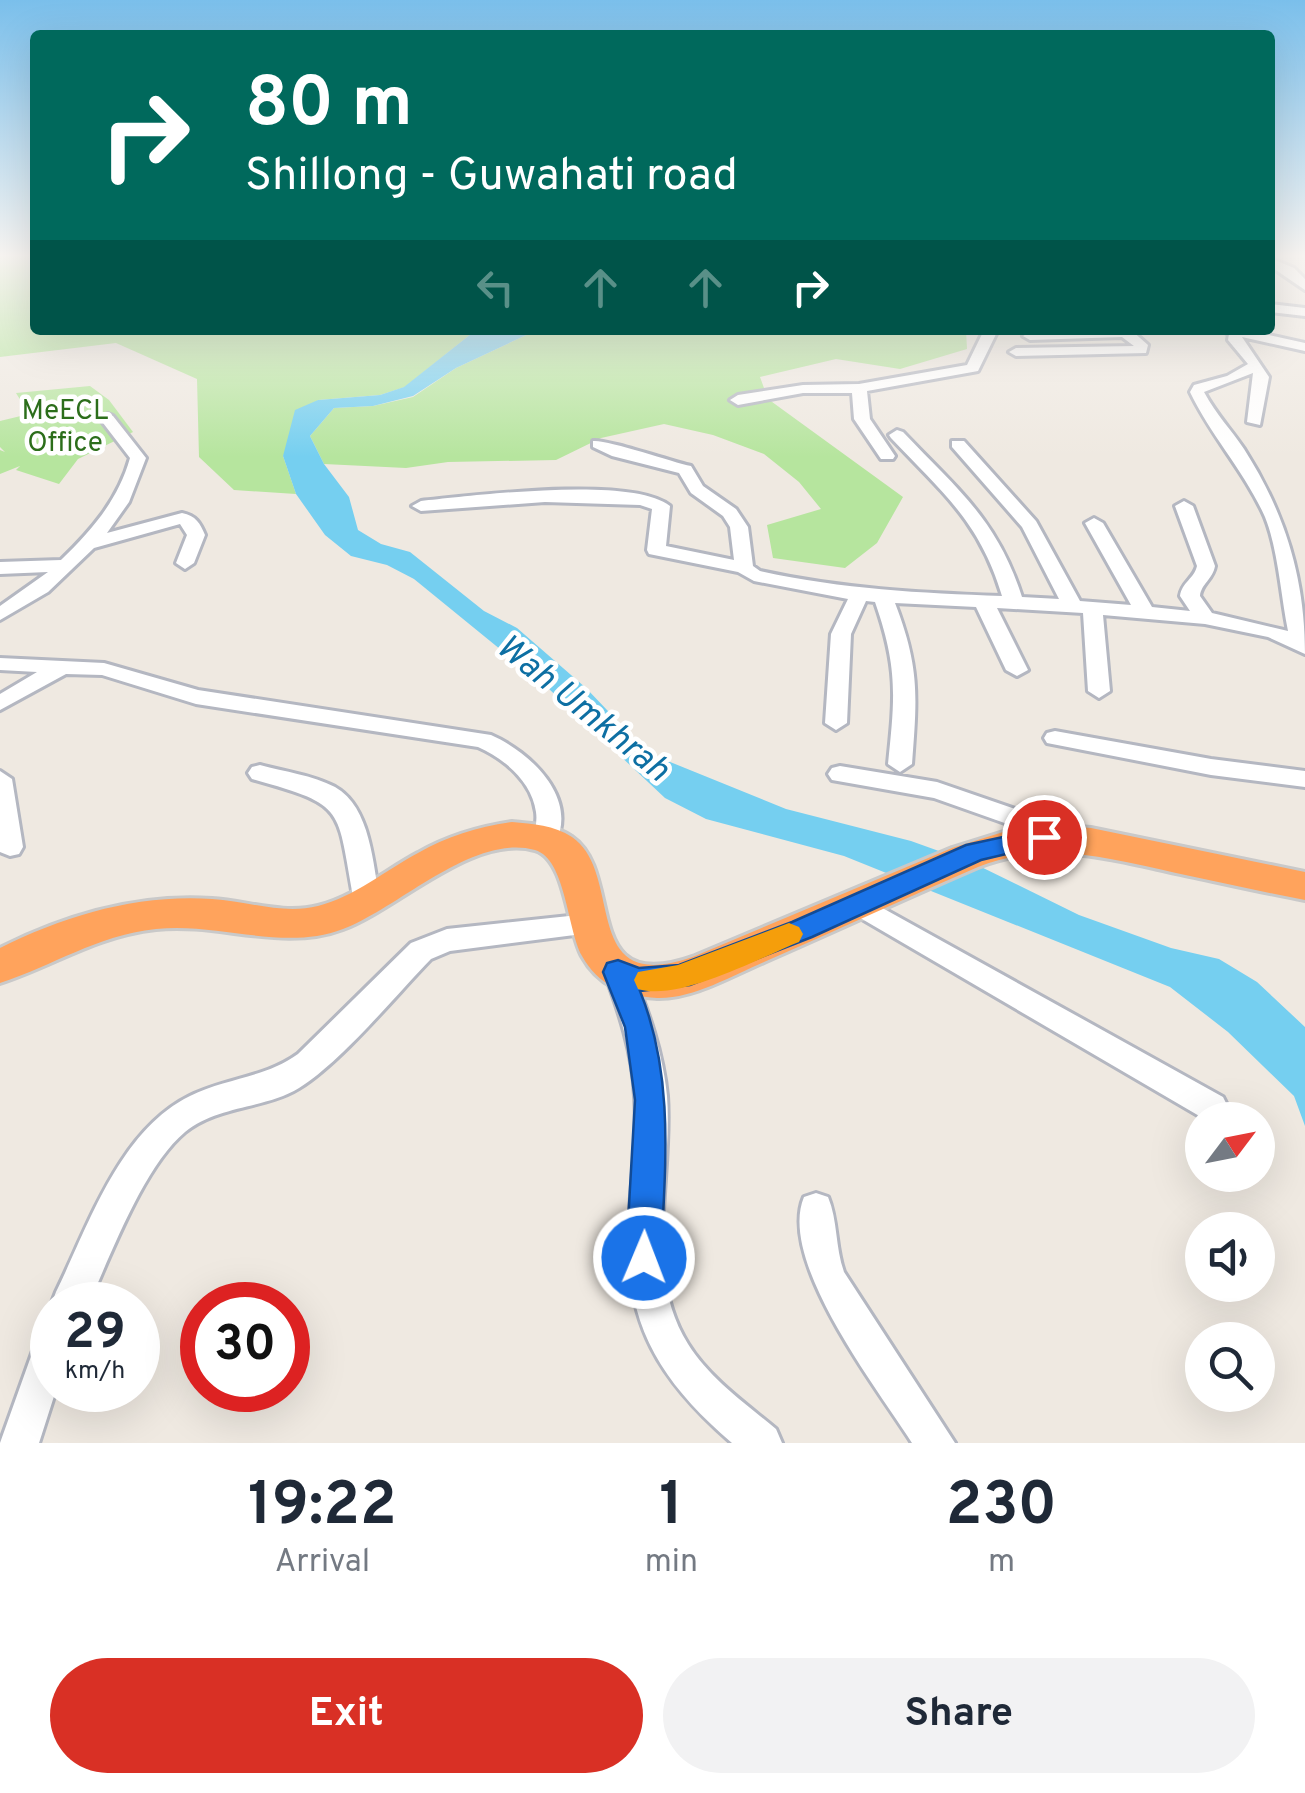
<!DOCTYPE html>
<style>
body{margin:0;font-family:Overpass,sans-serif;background:#f2f2f3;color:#1f2937;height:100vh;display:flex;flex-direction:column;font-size:38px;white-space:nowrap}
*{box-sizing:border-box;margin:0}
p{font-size:32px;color:#747a83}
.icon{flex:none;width:55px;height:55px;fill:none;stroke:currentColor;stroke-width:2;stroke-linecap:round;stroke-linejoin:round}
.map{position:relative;height:1443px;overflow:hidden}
.details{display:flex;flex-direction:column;background:#fff;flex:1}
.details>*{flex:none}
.guide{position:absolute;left:30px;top:30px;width:1245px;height:305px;border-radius:10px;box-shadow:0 10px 40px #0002;background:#00695c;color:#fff;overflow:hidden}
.needle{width:65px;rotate:58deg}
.fabs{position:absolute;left:1185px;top:1102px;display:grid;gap:20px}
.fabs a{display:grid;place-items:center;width:90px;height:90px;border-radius:50%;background:#fff;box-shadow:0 10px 40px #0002;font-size:50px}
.speed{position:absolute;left:30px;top:1282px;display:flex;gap:20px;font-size:50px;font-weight:700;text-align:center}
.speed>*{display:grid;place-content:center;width:130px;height:130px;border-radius:50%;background:#fff;box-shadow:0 10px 40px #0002;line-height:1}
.speed small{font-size:25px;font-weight:400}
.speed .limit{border:15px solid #d22;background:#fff;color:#111}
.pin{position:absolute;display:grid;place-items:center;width:85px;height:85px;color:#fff;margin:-42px;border:5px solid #fff;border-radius:50%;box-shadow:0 2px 10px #0007}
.me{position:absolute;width:110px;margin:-55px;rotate:1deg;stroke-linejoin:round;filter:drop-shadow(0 0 8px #0008)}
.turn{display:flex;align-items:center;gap:35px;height:210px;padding:0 50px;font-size:45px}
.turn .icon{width:130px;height:130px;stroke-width:2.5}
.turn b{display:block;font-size:70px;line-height:85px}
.lanes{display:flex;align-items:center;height:95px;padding:0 50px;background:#0003;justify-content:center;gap:50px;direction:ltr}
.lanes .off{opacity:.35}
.eta{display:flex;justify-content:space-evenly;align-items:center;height:170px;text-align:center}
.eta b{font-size:60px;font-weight:700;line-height:70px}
.primary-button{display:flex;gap:20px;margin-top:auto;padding:20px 50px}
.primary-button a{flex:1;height:115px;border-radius:60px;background:#d93025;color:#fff;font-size:40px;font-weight:700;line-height:115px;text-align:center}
.primary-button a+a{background:#f2f2f3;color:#1f2937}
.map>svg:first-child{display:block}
.green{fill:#b6e59e}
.water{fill:#75cff0}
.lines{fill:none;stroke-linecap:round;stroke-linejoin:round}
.minor-casing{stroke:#b4b7c1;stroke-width:6}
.highway-casing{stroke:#c9c9c9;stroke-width:6}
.minor{fill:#fff;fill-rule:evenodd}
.highway{fill:#ffa35c;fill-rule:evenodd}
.route{fill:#1a73e8;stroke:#114b97;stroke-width:2.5}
.slow{fill:#f59e0b}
.labels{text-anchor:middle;stroke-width:9;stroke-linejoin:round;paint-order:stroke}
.far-park-label{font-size:28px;fill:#2c6e1b;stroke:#fff}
.water-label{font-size:35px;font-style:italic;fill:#0d6fa3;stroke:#fff}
</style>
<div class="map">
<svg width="1305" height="1443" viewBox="0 0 1305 1443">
<rect width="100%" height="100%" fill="#efe9e1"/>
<!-- green -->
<path class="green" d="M 0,255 L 35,255 L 35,330 L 476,330 L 405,387 L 380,395 L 318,400 L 283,456 L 296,494 L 234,490 L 199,457 L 197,379 L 116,343 L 0,357 Z
M 537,330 L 966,330 L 967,349 L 900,369 L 836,359 L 760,377 L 768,399 L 903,497 L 877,543 L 845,568 L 773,558 L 767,525 L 821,509 L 799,482 L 764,454 L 713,435 L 664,424 L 601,438 L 556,460 L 448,462 L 406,468 L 324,464 L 310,436 L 334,408 L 373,406 L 413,397 L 456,368 Z
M 90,386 L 109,400 L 133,432 L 78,459 L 59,484 L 16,470 L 20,466 L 0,474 L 0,450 L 5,452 L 0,447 L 0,421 L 29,414 L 16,393 Z"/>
<!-- water -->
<path class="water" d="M 476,330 L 537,330 L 456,368 L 413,396 L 373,406 L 334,408 L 310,436 L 324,464 L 349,497 L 358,530 L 381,544 L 410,552 L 484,611 L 517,628 L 586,688 L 648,753 L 786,809 L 911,841 L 975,864 L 1079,915 L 1171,948 L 1219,959 L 1257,982 L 1305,1027 L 1305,1126 L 1294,1096 L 1228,1032 L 1170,987 L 844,856 L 706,819 L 665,798 L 549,689 L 414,579 L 387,565 L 351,556 L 325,535 L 296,494 L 283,456 L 295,410 L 318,400 L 380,395 L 404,387 Z"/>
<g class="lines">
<defs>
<path id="minor" d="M 1270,258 L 1294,268 L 1305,279 L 1305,290 L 1270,266 Z
M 1270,304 L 1305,308 L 1305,316 L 1270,312 Z
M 984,330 L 998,330 L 978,371 L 867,391 L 870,419 L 895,456 L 893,459 L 881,459 L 854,419 L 852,393 L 803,393 L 738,405 L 730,400 L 738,395 L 803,385 L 859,384 L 967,365 Z
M 1131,330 L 1148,345 L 1146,353 L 1016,356 L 1009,352 L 1016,348 L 1134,346 L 1122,337 L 1030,340 L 1023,336 L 1030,332 Z
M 1221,330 L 1246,330 L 1305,343 L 1305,351 L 1242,337 L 1269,377 L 1260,425 L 1247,422 L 1253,373 L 1204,392 C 1217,416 1230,428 1244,449 C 1285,513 1305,578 1305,654 L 1268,637 L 1205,624 L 1103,615 L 1110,691 L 1099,698 L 1088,691 L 1083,613 L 997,608 L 1028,670 L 1017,676 L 1006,670 L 976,607 L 895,603 C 920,668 917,697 912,764 L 900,772 L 888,764 C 895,696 898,668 875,602 L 866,601 L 851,634 L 847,723 L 836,730 L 825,723 L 831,634 L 848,599 L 754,581 L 738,572 L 649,554 L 647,550 L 652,509 L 640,505 L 545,502 L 421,511 L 412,506 L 421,501 C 472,496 632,475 670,506 L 666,546 L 734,560 L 730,527 L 723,516 L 691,493 L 679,473 L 612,456 L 593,447 L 593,441 C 606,439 672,462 691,466 L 703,486 L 736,509 L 748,527 L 753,566 L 760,571 C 841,589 920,593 1002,596 C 980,522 943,493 891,438 L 889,435 L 897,430 L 903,432 C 957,489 997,519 1022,597 L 1059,599 L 1022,527 L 952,447 L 952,441 L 964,441 L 1036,521 L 1080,601 L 1131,605 L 1085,523 L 1094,518 L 1103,523 L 1152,607 L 1190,611 L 1180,596 C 1182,582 1194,579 1197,566 L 1175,506 L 1184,501 L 1193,506 L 1215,566 C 1213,579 1201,584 1200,596 L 1212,613 L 1288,631 C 1281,597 1278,549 1265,517 C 1245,472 1211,436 1190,392 L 1194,385 L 1227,376 L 1248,364 L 1228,340 L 1229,334 Z
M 108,414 L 113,416 L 146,458 L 129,502 L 107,533 L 182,513 C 196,516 200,523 205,535 L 194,563 L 185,569 L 176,563 L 187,535 L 180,524 L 94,548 L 48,592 L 0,620 L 0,606 L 48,572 L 0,574 L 0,562 L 61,560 C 90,532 118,501 130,458 L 100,419 Z
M 0,658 L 104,663 L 198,690 L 491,735 C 530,752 579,798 555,844 L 537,844 C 532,834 538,825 536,812 C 532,782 505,759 478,747 L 196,704 L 102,675 L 66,674 L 0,710 L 0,694 L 37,672 L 0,670 Z
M 1055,731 L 1211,759 L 1305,771 L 1305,787 L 1211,775 L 1047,743 L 1044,738 L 1047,733 Z
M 260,765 C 285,772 312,775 335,787 C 371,807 373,866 380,901 L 376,908 L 367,911 L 358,908 L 354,901 C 336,806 348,806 252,779 L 248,773 L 252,767 Z
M 840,766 L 937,782 L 1076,830 L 1080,836 L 1076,842 L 1067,845 L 934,798 L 832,780 L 828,774 L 832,768 Z
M 0,771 L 12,779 L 23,847 L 19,854 L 10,856 L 0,852 Z
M 859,895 L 1223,1097 L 1228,1107 L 1223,1117 L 1215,1120 L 1201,1117 L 850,912 L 846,905 L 850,898 Z
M 588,914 L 598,918 L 602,925 L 598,932 L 450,951 L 431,959 C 395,996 341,1062 299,1088 C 265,1109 218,1105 185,1132 C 143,1167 111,1255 88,1305 L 52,1305 L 52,1309 L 51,1305 L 56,1292 C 89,1225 119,1131 190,1096 C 226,1078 265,1078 298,1054 L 411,943 L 447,929 Z
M 618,960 L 628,963 L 632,971 C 648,1011 663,1053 667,1096 C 673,1177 642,1271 688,1344 C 709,1378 746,1404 776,1429 L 782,1443 L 732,1443 C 660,1381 624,1324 629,1226 C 631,1183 638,1140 635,1096 C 633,1053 619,1011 604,971 L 608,963 Z
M 816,1193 L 828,1197 C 838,1221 835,1247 844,1272 L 955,1443 L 912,1443 C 878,1389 777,1261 804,1197 Z
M 52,1328 L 52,1390 L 56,1390 L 39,1443 L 0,1443 L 39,1334 Z"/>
<path id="highway" d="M 512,822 C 533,824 554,825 572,837 C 626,874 577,999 695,956 L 952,848 L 1016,828 L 1053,825 L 1091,828 L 1305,872 L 1305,900 C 1262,892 1219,882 1176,873 C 1107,858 1046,840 978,867 C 906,898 835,931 764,962 C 731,976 693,999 657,998 C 624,996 598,985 582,956 C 567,929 566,859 535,850 C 473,833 399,908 343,929 C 283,952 219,922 156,929 C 95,936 55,965 0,983 L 0,948 C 66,915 138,894 212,899 C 247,901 283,915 318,906 C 354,897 386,870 418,853 C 448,836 478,827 512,822 Z"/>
</defs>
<!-- minor casing -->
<use href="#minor" class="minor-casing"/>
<!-- highway casing -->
<use href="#highway" class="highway-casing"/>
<!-- minor -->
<use href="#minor" class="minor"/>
<!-- highway -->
<use href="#highway" class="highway"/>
</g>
<!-- sky -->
<linearGradient id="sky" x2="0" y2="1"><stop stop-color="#7abfeb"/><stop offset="0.56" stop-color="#f8f5f2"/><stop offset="1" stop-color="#f8f5f2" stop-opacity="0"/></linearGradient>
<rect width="1305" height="457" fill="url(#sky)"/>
<!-- route -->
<path class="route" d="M 1044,828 L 1053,831 L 1056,837 L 1053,843 L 981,860 L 812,937 L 690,985 L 640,991 C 675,1078 665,1166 661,1258 L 656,1270 L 644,1275 L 631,1270 L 626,1258 L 635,1100 L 625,1027 L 603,972 L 607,963 L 618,960 L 639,968 L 679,965 L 792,922 L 966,845 Z"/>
<!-- slow -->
<path class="slow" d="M 789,923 L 799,927 L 803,934 L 799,942 C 759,958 679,1002 638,989 L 634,980 L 638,972 L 678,965 Z"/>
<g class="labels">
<!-- far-park labels -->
<g class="far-park-label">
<text x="65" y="419">MeECL<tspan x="65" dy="32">Office</tspan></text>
</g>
<!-- water labels -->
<g class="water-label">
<text transform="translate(584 707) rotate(39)" y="12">Wah Umkhrah</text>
</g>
</g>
</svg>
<div class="fabs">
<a><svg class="needle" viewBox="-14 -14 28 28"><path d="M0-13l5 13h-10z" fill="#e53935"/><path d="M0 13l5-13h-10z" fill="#747a83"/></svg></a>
<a><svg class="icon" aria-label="sound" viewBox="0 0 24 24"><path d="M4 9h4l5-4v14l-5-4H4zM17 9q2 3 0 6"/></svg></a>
<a><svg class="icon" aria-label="search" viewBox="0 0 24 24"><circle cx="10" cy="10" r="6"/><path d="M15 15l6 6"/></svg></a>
</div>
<div class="speed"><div>29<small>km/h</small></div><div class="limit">30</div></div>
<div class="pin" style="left:1044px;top:837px;background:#d93025"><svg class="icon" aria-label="arrive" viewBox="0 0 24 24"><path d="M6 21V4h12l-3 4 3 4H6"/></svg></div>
<svg class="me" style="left:644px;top:1258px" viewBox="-20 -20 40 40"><circle r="17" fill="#1a73e8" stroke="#fff" stroke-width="3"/><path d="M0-11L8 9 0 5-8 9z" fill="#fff"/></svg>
<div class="guide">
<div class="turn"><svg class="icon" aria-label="right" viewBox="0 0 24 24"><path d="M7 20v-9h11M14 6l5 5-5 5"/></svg><div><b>80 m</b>Shillong - Guwahati road</div></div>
<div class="lanes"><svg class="icon off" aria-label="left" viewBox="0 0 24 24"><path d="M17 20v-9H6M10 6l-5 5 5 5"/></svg><svg class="icon off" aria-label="ahead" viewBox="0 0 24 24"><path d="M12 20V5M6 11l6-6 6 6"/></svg><svg class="icon off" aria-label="ahead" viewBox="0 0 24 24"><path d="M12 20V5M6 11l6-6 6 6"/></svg><svg class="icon" aria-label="right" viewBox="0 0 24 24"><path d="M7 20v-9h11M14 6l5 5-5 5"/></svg></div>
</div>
</div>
<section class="details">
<div class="eta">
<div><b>19:22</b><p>Arrival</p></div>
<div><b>1</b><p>min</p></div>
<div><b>230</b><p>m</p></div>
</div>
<div class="primary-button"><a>Exit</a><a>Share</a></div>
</section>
